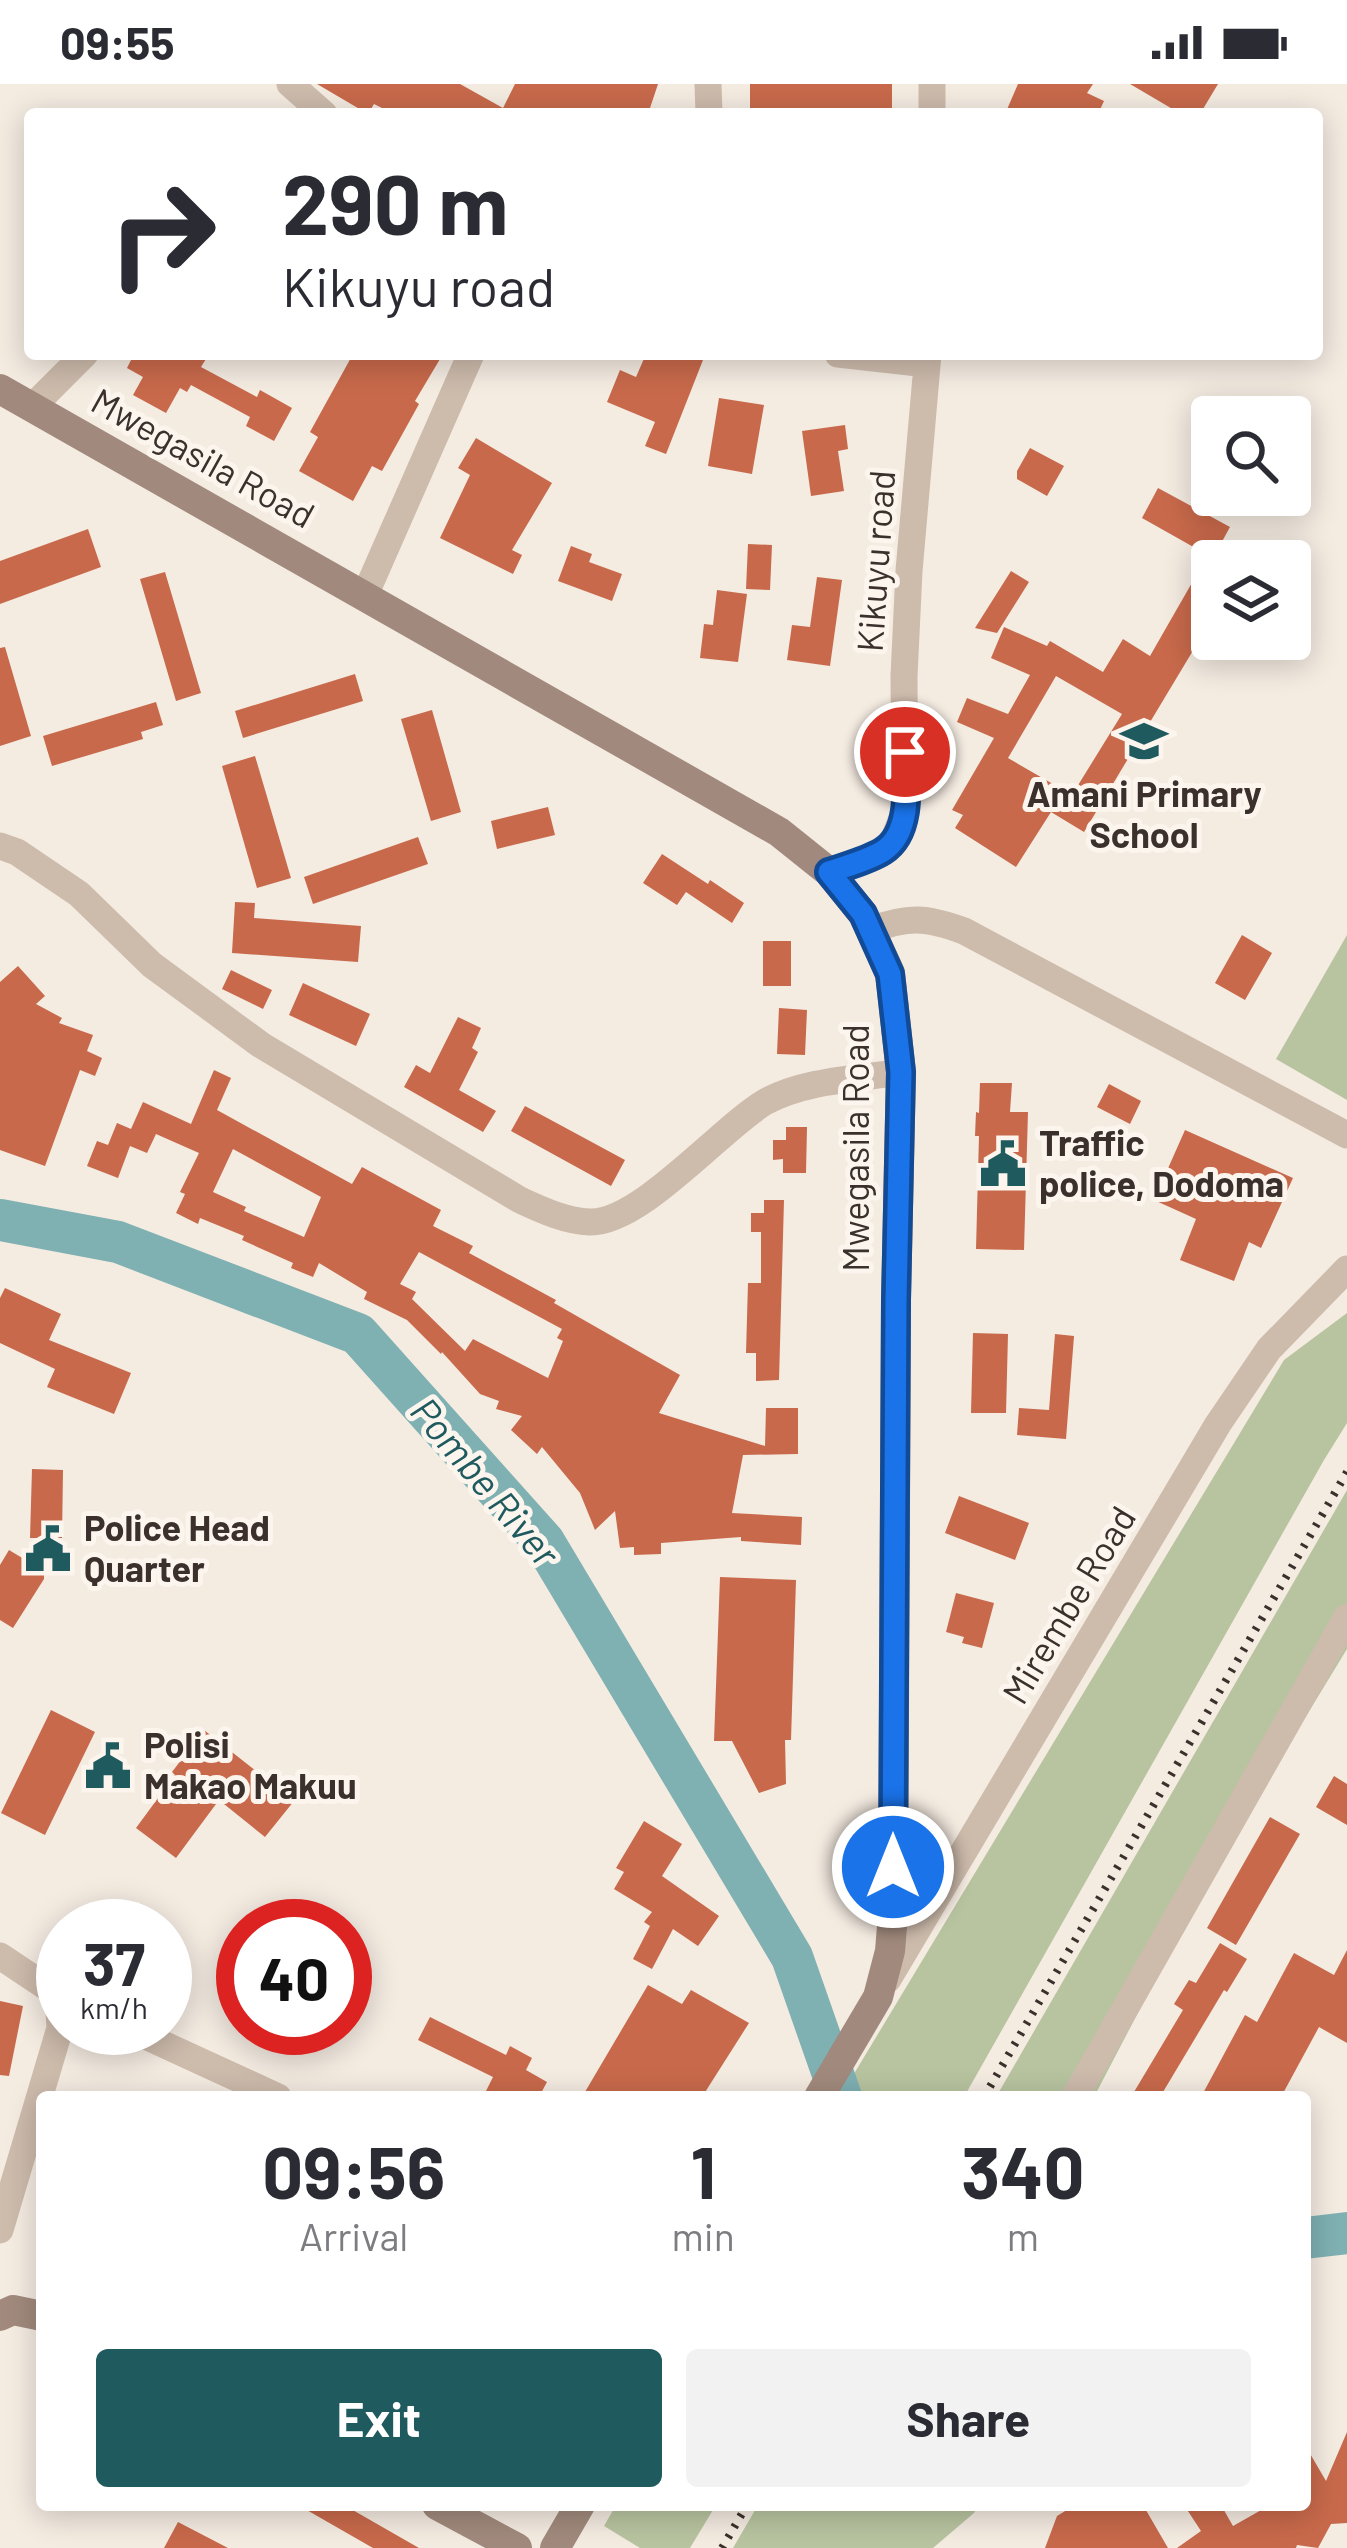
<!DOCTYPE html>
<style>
body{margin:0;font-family:Barlow,sans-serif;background:#f2f2f3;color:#2b2b33;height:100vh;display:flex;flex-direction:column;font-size:45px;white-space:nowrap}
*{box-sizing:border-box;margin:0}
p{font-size:39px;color:#7c7c81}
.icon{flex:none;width:66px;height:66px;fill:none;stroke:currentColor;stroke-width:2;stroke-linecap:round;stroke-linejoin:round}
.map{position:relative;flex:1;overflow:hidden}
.drawer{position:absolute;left:36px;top:2007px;width:1275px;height:420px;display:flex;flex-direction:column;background:#fff;border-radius:12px;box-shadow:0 6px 30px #0003}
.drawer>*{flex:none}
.banner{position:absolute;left:24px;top:24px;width:1299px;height:252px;border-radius:12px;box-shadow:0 6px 30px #0003;background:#fff;color:#2b2b33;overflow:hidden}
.buttons{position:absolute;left:1191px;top:312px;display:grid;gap:24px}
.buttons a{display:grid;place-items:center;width:120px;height:120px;border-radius:12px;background:#fff;box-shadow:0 6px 30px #0003;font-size:60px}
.speed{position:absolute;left:36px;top:1815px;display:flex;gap:24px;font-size:60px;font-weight:700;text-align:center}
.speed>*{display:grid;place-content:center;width:156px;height:156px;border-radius:50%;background:#fff;box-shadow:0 6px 30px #0003;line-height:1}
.speed small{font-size:30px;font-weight:400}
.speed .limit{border:18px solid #d22;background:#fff;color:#111}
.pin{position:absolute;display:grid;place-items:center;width:102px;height:102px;color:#fff;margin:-51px;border:6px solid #fff;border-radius:50%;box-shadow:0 3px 12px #0007}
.me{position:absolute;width:132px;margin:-66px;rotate:0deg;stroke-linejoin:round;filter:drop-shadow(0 0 9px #0008)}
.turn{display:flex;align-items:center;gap:42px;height:252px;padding:0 60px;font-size:54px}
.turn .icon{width:156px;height:156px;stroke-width:2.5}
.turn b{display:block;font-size:84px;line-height:102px}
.eta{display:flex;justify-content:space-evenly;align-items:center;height:204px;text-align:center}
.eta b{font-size:72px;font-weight:700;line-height:84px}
.button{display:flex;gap:24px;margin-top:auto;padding:24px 60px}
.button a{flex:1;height:138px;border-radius:12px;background:#1f5a5e;color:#fff;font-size:48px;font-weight:700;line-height:138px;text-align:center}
.button a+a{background:#f2f2f3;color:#2b2b33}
.status{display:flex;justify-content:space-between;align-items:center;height:84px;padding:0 60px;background:#fff;direction:ltr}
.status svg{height:33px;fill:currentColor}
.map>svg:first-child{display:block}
.green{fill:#b8c4a0}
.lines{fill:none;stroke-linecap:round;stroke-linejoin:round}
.river{stroke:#7fb0b2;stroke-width:42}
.building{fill:#c8694b;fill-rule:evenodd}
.street{stroke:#cdbbac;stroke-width:27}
.secondary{stroke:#a18a7d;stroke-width:30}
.rail{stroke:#3b302b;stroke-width:8;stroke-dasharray:3 9;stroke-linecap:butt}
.route-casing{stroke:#114b97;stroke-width:30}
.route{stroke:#1a73e8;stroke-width:21}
.labels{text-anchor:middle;stroke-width:10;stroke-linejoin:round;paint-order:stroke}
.street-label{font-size:36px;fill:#3b302b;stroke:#fbf5ee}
.poi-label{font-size:36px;font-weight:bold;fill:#3b302b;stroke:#fbf5ee;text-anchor:start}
.water-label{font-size:39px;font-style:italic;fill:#1f5a5e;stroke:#fbf5ee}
</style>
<div class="status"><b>09:55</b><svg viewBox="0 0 49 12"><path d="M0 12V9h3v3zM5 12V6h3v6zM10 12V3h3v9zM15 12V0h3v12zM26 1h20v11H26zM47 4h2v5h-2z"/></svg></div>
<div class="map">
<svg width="1347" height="2464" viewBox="0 0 1347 2464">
<rect width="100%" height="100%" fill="#f4ebe1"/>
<!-- green -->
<path class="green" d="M 1347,851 L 1347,1016 L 1276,975 Z
M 1347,1229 L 1347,1339 L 1324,1376 L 964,2013 L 840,2013 L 1284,1276 Z
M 1347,1406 L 1347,1565 L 1214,1783 L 1094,2013 L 996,2013 Z
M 616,2421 L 716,2421 L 690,2464 L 640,2464 L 604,2442 Z
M 758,2421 L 979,2421 L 974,2429 L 933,2464 L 733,2464 Z"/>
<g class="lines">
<!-- river -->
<path class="river" d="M 0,1136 L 118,1158 L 358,1250 L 544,1458 L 792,1873 L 841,2013
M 1305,2154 L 1347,2149"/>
</g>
<!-- building -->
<path class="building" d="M 317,0 L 460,0 L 503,24 L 515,0 L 658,0 L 648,30 L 394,30 L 374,20 L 368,30 Z
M 750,0 L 892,0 L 892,30 L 750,30 Z
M 1018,0 L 1093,0 L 1087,9 L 1104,17 L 1098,30 L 1005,30 Z
M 1130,0 L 1218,0 L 1200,30 L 1181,30 Z
M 134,270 L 209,270 L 201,283 L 257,313 L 260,306 L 292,324 L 274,357 L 246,342 L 250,333 L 191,301 L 187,308 L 180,304 L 166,329 L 133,311 L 143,293 L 127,284 Z
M 353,270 L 443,270 L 415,317 L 419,320 L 382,387 L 372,382 L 353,417 L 299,387 L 318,353 L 310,348 Z
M 646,270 L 688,270 L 703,276 L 666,370 L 645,362 L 655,338 L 607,318 L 620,286 L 636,293 Z
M 719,314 L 764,321 L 752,390 L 708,382 Z
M 845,341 L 848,365 L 838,367 L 844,407 L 811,412 L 802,347 Z
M 476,354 L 552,399 L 512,466 L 522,471 L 513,490 L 440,454 L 470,391 L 458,384 Z
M 1030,364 L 1064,382 L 1047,412 L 1017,395 L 1017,387 Z
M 1158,404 L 1230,443 L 1213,474 L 1142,434 Z
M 88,445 L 101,483 L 0,520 L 0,477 Z
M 748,460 L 772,461 L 770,506 L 746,505 Z
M 571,462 L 592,470 L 589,478 L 622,490 L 612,517 L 558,497 Z
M 1011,487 L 1029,498 L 997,549 L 975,544 Z
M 165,488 L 201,609 L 176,617 L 140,495 Z
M 1197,490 L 1212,499 L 1212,535 L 1084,748 L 1051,728 L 1016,783 L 955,744 L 963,731 L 952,726 L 994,654 L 957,638 L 967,614 L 1008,630 L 1030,591 L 991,574 L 1004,543 L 1047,562 L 1050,557 L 1103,588 L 1123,555 L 1150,572 ZM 1056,592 L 1122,630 L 1072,711 L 1008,674 Z
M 817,493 L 842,496 L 830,582 L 787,576 L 792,541 L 810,543 Z
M 717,506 L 747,510 L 738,578 L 700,574 L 704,540 L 713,541 Z
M 5,563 L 31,652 L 0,662 L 0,564 Z
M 355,590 L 363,617 L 243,654 L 235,627 Z
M 156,618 L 163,641 L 141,648 L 143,655 L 52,682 L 43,652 Z
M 432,626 L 461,728 L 431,737 L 401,635 Z
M 255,672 L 291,794 L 257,804 L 222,682 Z
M 548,723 L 555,751 L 497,765 L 491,737 Z
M 418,753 L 428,780 L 313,820 L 304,793 Z
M 662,770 L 708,800 L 710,796 L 744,819 L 732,839 L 686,808 L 677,821 L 643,799 Z
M 235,818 L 255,819 L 254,834 L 361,842 L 358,878 L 232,869 Z
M 1242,851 L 1272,869 L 1245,916 L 1215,899 Z
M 763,857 L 791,857 L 791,902 L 763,902 Z
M 18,882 L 45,912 L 36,920 L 62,934 L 59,939 L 93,951 L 87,967 L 102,974 L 95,992 L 80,986 L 45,1082 L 0,1066 L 0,898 Z
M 231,886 L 272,906 L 263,925 L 222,905 Z
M 303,899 L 370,930 L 356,962 L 289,931 Z
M 779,924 L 807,926 L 805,971 L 777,970 Z
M 458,933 L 481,944 L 472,964 L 478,968 L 459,1006 L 496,1027 L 483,1048 L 404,1003 L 416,981 L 430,989 Z
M 214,986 L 231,994 L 217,1026 L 352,1100 L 362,1083 L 441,1126 L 433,1142 L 473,1162 L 469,1169 L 556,1216 L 554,1219 L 680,1291 L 659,1329 L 765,1362 L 766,1324 L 798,1324 L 798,1370 L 743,1371 L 732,1429 L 802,1433 L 801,1461 L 741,1457 L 741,1453 L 661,1459 L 661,1470 L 634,1471 L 634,1463 L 620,1464 L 615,1427 L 595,1446 L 580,1409 L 542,1363 L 537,1370 L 511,1346 L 522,1332 L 496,1325 L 499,1317 L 480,1310 L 442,1268 L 441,1270 L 407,1236 L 364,1215 L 367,1208 L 319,1179 L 313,1193 L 291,1184 L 293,1179 L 242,1156 L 244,1152 L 200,1134 L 198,1140 L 176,1129 L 185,1110 L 180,1108 L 199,1069 L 156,1050 L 147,1069 L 130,1062 L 118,1094 L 87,1082 L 97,1057 L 108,1061 L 117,1039 L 131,1045 L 143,1018 L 191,1040 ZM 233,1065 L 321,1113 L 304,1153 L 244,1127 L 246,1123 L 213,1108 ZM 419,1168 L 562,1245 L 557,1254 L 563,1257 L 548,1294 L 473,1255 L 465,1267 L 412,1215 L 416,1208 L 400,1200 Z
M 980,999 L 1012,999 L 1010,1028 L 1028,1028 L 1024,1166 L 976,1165 L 979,1052 L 975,1052 L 976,1028 L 979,1029 Z
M 1109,1000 L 1141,1017 L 1130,1040 L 1097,1023 Z
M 525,1022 L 625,1076 L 611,1102 L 511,1047 Z
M 786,1043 L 807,1043 L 806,1089 L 783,1089 L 783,1075 L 773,1076 L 773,1056 L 786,1056 Z
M 1185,1046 L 1293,1094 L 1261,1164 L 1249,1158 L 1234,1197 L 1180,1176 L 1196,1135 L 1154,1116 Z
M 764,1116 L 784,1116 L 779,1296 L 756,1297 L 756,1269 L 746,1269 L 748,1199 L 761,1199 L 761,1148 L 751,1148 L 751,1129 L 764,1129 Z
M 5,1204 L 61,1230 L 49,1256 L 131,1289 L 114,1330 L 47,1303 L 55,1285 L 0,1259 L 0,1214 Z
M 973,1249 L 1008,1250 L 1006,1329 L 971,1329 Z
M 1055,1250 L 1074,1252 L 1066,1355 L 1017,1351 L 1019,1324 L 1049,1326 Z
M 32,1385 L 63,1386 L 62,1454 L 30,1454 Z
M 959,1412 L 1029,1439 L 1015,1476 L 945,1449 Z
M 9,1466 L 44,1487 L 44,1495 L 13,1544 L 0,1536 L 0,1481 Z
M 720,1493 L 796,1496 L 791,1656 L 785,1656 L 786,1700 L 759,1709 L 732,1657 L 714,1657 Z
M 956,1509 L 994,1519 L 982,1564 L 962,1559 L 964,1553 L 946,1548 Z
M 51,1626 L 95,1648 L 45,1751 L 1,1729 Z
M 204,1646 L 294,1717 L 265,1753 L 219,1716 L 176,1774 L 136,1744 L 175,1691 L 172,1688 Z
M 1334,1692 L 1347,1700 L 1347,1741 L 1316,1723 Z
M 1270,1733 L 1300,1750 L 1236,1861 L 1207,1844 Z
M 644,1737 L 682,1760 L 662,1792 L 719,1832 L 698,1862 L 673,1845 L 652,1885 L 633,1875 L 650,1842 L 644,1838 L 652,1828 L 614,1805 L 624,1788 L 616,1784 Z
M 1220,1859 L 1247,1875 L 1227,1908 L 1224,1906 L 1160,2013 L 1131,2013 L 1183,1926 L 1174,1920 L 1189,1896 L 1196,1899 Z
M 1347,1866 L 1347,1959 L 1319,1943 L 1281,2013 L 1201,2013 L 1245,1931 L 1257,1938 L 1294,1869 L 1334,1891 Z
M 648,1901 L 682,1920 L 691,1906 L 749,1939 L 702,2013 L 582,2013 Z
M 0,1917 L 23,1922 L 9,1992 L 0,1991 Z
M 430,1933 L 506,1971 L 510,1962 L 532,1974 L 526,1986 L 547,1998 L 539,2013 L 483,2013 L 493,1993 L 418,1956 Z
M 1347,2348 L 1347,2439 L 1331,2440 L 1318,2464 L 1297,2461 L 1296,2464 L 1177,2464 L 1201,2447 L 1184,2421 L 1221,2421 L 1233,2442 L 1270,2421 L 1305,2421 L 1305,2361 L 1326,2397 Z
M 298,2421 L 344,2421 L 419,2464 L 373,2464 Z
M 1075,2421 L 1143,2421 L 1168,2464 L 1045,2464 L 1057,2432 Z
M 178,2438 L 228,2464 L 164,2464 Z"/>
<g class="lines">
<!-- street -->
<path class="street" d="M 290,0 L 324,30
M 708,0 L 709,30
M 932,30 L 932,0
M 838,270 L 927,280
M 32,323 L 85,270
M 365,511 L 471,270
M 0,762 L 17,768 L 79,810 L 152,881 L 261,961 L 520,1116 C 542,1126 565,1137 590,1138 C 641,1139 721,1044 765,1018 C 805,996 857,995 901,988
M 829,788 L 880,769 L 892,760 L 905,726 L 904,592 L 909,487 L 928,270
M 870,846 C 909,832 926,833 964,847 L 1347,1051
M 0,1872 L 63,1914
M 888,1895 L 1218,1340 L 1269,1265 L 1347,1185
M 128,1944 L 278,2013
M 1075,2013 L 1347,1533
M 0,2146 L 60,1944 L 58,1912"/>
<!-- secondary -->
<path class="secondary" d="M 0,305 L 779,748 L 829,788 L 863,830 L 890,889 L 901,988 L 896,1216 L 893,1830 L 890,1867 L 878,1913 L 819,2013
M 0,2232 L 13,2226 L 42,2232
M 437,2421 L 517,2464
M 555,2464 L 580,2421"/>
<!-- rail -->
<path class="rail" d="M 984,2013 L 1347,1388
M 722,2464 L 747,2421"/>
</g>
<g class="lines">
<defs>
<path id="route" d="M 893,1783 L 896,1216 L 901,988 L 890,890 L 863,830 L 829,788 C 846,782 867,777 883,767 C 913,748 906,698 905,668"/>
</defs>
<!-- route casing -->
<use href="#route" class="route-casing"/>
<!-- route -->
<use href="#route" class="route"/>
</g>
<!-- icons -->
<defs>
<symbol id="school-bare" viewBox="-9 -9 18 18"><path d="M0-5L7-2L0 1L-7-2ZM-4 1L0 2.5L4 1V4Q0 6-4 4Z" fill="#1f5a5e" stroke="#fbf5ee" stroke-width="2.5" paint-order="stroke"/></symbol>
<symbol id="civic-bare" viewBox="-9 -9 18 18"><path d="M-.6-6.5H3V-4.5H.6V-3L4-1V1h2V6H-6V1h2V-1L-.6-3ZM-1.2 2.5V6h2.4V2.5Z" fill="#1f5a5e" stroke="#fbf5ee" stroke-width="2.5" paint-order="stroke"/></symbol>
</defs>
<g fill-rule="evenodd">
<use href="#school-bare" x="1111" y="624" width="66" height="66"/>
<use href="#civic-bare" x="970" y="1047" width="66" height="66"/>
<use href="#civic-bare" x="15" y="1432" width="66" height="66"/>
<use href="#civic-bare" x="75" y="1649" width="66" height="66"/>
</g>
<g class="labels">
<!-- street labels -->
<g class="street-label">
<text transform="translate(203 374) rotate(29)" y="13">Mwegasila Road</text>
<text transform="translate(876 477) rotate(-86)" y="13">Kikuyu road</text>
<text transform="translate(856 1064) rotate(-90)" y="13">Mwegasila Road</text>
<text transform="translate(1069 1521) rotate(-59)" y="13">Mirembe Road</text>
</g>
<!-- poi labels -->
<g class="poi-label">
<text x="1144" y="723" text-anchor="middle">Amani Primary<tspan x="1144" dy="41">School</tspan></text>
<text x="1039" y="1072">Traffic<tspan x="1039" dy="41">police, Dodoma</tspan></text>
<text x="84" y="1457">Police Head<tspan x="84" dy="41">Quarter</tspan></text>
<text x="144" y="1674">Polisi<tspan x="144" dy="41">Makao Makuu</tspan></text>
</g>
<!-- water labels -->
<g class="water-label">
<text transform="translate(485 1398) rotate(50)" y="14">Pombe River</text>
</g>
</g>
</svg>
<div class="buttons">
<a><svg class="icon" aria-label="search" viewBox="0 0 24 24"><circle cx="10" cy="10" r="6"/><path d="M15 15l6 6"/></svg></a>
<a><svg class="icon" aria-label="layers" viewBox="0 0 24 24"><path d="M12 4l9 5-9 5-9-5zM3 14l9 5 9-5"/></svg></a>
</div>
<div class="speed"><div>37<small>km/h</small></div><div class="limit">40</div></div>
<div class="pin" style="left:905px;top:668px;background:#d93025"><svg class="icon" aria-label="arrive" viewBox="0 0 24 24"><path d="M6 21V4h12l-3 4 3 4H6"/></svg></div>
<svg class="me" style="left:893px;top:1783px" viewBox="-20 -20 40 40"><circle r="17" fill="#1a73e8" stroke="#fff" stroke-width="3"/><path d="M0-11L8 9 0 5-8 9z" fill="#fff"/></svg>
<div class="banner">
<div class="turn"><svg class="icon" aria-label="right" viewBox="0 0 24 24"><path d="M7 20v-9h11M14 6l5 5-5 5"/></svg><div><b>290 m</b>Kikuyu road</div></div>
</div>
<section class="drawer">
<div class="eta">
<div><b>09:56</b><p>Arrival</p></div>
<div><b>1</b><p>min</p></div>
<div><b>340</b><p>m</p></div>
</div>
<div class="button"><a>Exit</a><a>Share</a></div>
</section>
</div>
